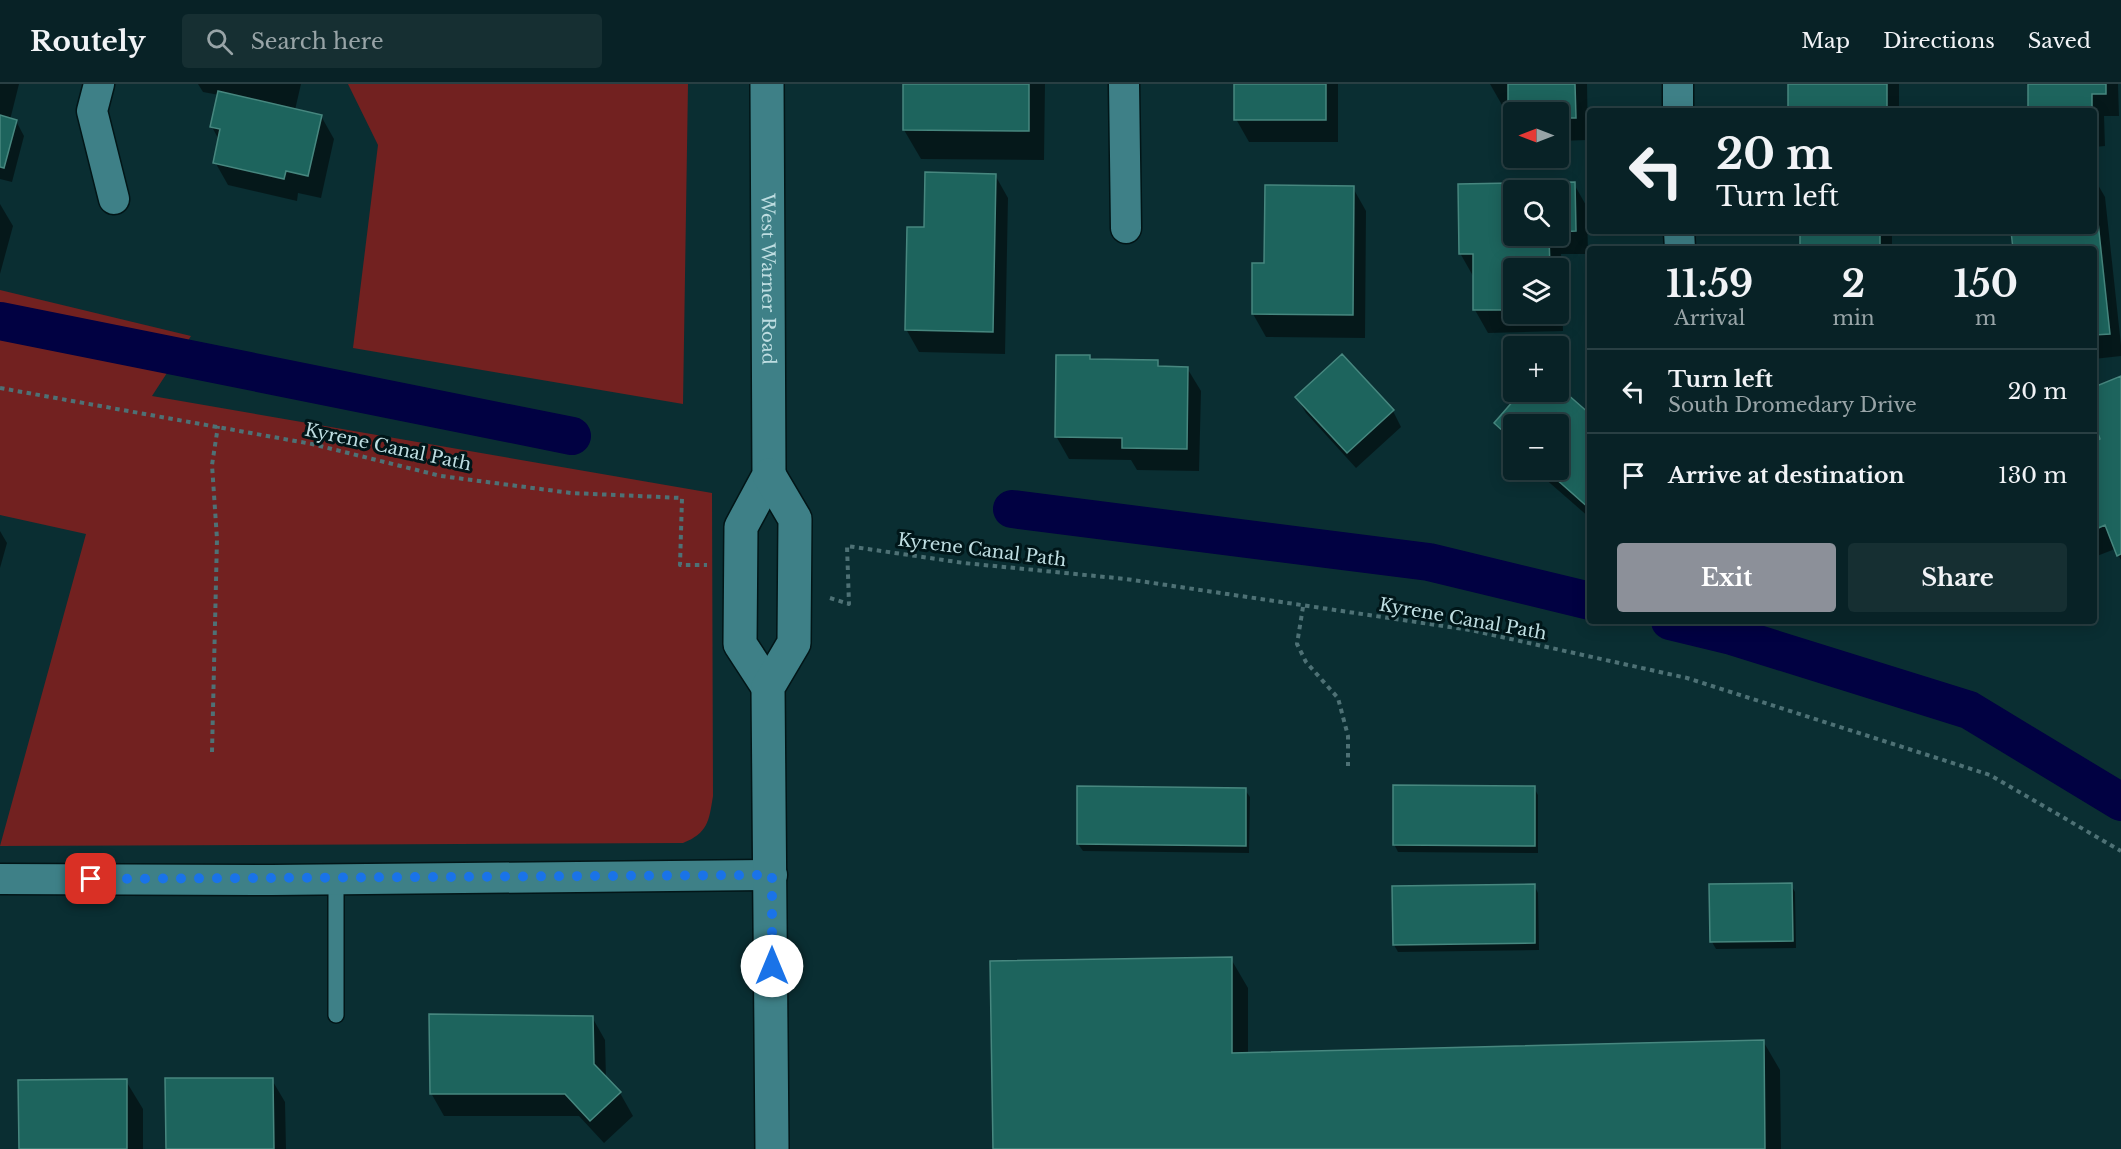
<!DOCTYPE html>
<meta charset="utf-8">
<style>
body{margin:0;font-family:"Libre Baskerville",serif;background:#162f32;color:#f1f3f6;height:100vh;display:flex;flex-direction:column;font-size:22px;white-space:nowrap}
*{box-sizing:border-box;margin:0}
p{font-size:20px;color:#98a4a7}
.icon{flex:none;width:33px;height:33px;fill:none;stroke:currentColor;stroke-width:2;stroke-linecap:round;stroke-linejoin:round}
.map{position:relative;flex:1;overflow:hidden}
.details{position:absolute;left:1587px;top:162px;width:510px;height:378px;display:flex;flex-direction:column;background:#082226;border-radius:6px;box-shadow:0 3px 15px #0003,0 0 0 2px #293f43}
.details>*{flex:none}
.guide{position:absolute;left:1587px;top:24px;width:510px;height:126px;border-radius:6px;box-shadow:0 3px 15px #0003,0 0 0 2px #293f43;background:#082226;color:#f1f3f6;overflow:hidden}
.needle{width:39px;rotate:270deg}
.controls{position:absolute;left:1503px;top:18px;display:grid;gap:12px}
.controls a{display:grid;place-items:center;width:66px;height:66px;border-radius:6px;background:#082226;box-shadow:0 3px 15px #0003,0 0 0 2px #293f43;font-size:30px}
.pin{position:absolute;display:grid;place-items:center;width:51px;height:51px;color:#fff;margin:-26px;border-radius:12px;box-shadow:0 3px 9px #0006}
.me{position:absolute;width:66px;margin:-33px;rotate:0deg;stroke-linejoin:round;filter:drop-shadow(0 0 4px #0008)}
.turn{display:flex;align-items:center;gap:21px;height:126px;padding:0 30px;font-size:27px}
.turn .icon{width:78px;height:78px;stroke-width:2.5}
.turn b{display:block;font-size:42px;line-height:51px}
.eta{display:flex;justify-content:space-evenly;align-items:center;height:102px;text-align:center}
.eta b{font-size:36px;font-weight:700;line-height:42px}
.cta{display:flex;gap:12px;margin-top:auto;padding:12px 30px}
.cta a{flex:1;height:69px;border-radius:6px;background:#8c9099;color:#fff;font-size:24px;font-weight:700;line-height:69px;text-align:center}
.cta a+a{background:#162f32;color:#f1f3f6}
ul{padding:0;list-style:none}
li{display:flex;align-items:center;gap:18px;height:84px;padding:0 30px;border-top:2px solid #293f43}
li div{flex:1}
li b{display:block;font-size:22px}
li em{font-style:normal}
header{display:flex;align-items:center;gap:36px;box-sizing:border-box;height:84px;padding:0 30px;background:#082226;border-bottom:2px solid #293f43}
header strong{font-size:28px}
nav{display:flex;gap:33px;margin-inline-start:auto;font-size:21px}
.search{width:420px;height:54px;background:#162f32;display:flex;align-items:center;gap:15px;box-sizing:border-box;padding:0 21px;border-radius:6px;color:#98a4a7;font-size:22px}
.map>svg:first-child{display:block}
.green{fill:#722120}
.shadow{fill:#0007;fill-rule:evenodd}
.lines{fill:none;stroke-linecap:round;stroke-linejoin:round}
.canal{stroke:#010142;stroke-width:38}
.building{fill:#1d645d;stroke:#47877f;stroke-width:1.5}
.lane-casing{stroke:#021517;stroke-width:18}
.street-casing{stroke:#021517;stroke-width:33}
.secondary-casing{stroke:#021517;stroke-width:36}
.path{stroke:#4e7175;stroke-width:4;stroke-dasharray:4.5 4.5;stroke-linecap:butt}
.lane{stroke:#3e8087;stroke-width:15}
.street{stroke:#3e8087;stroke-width:30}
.secondary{stroke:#3e8087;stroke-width:33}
.route{stroke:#1a73e8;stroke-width:10;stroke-dasharray:0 18}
.labels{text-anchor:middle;stroke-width:6;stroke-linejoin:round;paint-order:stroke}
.street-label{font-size:18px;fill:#bedde1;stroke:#001619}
</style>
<header>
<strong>Routely</strong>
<div class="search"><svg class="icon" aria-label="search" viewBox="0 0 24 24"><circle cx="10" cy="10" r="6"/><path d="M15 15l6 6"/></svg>Search here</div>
<nav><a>Map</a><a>Directions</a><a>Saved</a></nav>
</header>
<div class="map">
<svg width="2121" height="1065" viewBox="0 0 2121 1065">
<rect width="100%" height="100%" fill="#0a2e32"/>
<!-- green -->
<path class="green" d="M 348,0 L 688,0 L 683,320 L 353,264 L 378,61 Z
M 0,206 L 191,252 L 152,312 L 712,409 L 713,712 C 709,737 708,749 683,759 L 0,762 L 86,450 L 0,431 Z"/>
<!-- shadow -->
<path class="shadow" d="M 0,0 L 19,0 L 10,36 L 16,37 L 24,52 L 12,98 L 0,95 Z
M 198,0 L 301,0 L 295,26 L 321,32 L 334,55 L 321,114 L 298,109 L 297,117 L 228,101 L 215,78 L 219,56 L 212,43 L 219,11 L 203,8 Z
M 905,0 L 1045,0 L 1044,76 L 921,75 L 904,46 Z
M 1236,0 L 1338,0 L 1338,58 L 1249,58 L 1236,35 Z
M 1490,0 L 1587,0 L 1588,56 L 1558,57 L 1558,28 L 1514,28 L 1514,41 L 1510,34 L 1509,21 L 1502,21 Z
M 1790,0 L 1899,0 L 1899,27 L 1789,27 Z
M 2025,0 L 2118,0 L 2119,32 L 2104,32 L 2105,62 L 2094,63 L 2094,27 L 2030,27 L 2029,1 Z
M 995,91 L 1008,114 L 1005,270 L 919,268 L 906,245 L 925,144 Z
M 2094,94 L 2105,113 L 2121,261 L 2121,272 L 2094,275 L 2094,165 L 2014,165 L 2013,147 L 2094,147 Z
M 1574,100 L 1587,123 L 1588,170 L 1561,170 L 1563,247 L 1488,249 L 1475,226 L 1473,192 L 1460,169 L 1459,102 ZM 1514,106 L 1558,106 L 1558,152 L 1514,152 ZM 1514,184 L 1558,184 L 1558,230 L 1514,230 Z
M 1353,104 L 1366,127 L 1365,254 L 1266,253 L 1253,230 L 1266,180 Z
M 0,120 L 13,142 L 0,190 Z
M 1802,147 L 1892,147 L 1892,165 L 1802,165 Z
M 1342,272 L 1393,327 L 1401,343 L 1356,384 L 1306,329 L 1297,314 Z
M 1089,273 L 1091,276 L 1157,278 L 1160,284 L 1187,284 L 1201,307 L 1199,387 L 1137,386 L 1131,376 L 1069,375 L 1056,352 Z
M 2121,293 L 2121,476 L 2115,465 L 2097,472 L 2094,466 L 2094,360 L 2102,356 L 2094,335 L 2094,304 Z
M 1523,308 L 1558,308 L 1590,332 L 1590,434 L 1535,386 L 1558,386 L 1558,340 L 1514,340 L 1514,366 L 1496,339 Z
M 0,447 L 7,459 L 0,484 Z
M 1534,704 L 1538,711 L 1538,769 L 1398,768 L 1394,760 Z
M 1245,706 L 1250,713 L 1249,769 L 1083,767 L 1078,760 Z
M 1534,801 L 1538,809 L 1539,866 L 1398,868 L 1394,861 Z
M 1791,801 L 1795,808 L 1796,864 L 1716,865 L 1712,858 L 1711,802 Z
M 1231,875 L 1248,904 L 1248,970 L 1763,957 L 1780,986 L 1781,1065 L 995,1065 Z
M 592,933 L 605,956 L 606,995 L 620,1009 L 633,1032 L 604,1059 L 579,1032 L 444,1032 L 431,1009 Z
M 272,996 L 285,1018 L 286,1065 L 167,1065 Z
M 126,997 L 143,1025 L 143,1065 L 20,1065 Z"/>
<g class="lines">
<!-- canal -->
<path class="canal" d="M 0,237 L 572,352
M 1012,425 L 1429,478 L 1590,517
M 1670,537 L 1732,552 L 1969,626 L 2121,718"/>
</g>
<!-- building -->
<path class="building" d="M 903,0 L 1029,0 L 1029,47 L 903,46 Z
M 1234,0 L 1326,0 L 1326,36 L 1234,36 Z
M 1508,0 L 1575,0 L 1576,34 L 1558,34 L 1558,28 L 1514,28 L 1514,35 L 1508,35 Z
M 1788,0 L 1887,0 L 1887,27 L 1788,27 Z
M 2028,0 L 2106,0 L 2106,10 L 2092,10 L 2092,27 L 2028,27 Z
M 218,7 L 322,31 L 308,92 L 286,87 L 284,95 L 213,79 L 220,45 L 210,43 Z
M 0,31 L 17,36 L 4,84 L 0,83 Z
M 925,88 L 996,90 L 993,248 L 905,246 L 907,143 L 924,143 Z
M 1575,98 L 1576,147 L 1558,148 L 1558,106 L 1514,106 L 1514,152 L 1549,152 L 1550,184 L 1514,184 L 1514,226 L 1473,226 L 1473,170 L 1459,170 L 1458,100 Z
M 1265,101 L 1354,102 L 1353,231 L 1252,230 L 1252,179 L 1264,179 Z
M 2094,101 L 2110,250 L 2094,251 L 2094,165 L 2013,165 L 2011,147 L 2094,147 Z
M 1800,147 L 1880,147 L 1880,165 L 1800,165 Z
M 1342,270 L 1394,326 L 1347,369 L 1295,313 Z
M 1056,271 L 1090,271 L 1090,275 L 1158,276 L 1158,282 L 1188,283 L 1187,365 L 1122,364 L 1122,354 L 1055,353 Z
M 2121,292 L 2121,470 L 2117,472 L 2105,441 L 2094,446 L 2094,358 L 2100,355 L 2094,339 L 2094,303 Z
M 1558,302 L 1590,330 L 1590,425 L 1546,386 L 1558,386 L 1558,340 L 1514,340 L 1514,357 L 1494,339 L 1521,308 L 1558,308 Z
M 1393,701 L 1535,702 L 1535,762 L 1393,761 Z
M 1077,702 L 1246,704 L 1246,762 L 1077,760 Z
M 1792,799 L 1793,857 L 1710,858 L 1709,800 Z
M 1535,800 L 1535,859 L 1393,861 L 1392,802 Z
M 1232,873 L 1232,969 L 1764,956 L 1765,1065 L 993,1065 L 990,877 Z
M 429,930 L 593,932 L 594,980 L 621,1008 L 590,1037 L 565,1010 L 430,1010 Z
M 165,994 L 273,994 L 274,1065 L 166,1065 Z
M 127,995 L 127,1065 L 19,1065 L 18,996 Z"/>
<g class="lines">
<defs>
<path id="lane" d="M 336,795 L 336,931"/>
<path id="street" d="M 99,0 L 92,27 L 114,115
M 1124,0 L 1126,144
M 1678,0 L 1678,27
M 1679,147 L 1680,165
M 0,795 L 272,796 L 772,791"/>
<g id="secondary">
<path id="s1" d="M 767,0 L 769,391 L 741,443 L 740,560 L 768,603"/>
<path d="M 769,391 L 795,435 L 794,559 L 768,603 L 772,1065"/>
</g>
</defs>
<!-- lane casing -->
<use href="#lane" class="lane-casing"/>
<!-- street casing -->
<use href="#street" class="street-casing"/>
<!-- secondary casing -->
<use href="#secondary" class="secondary-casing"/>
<!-- path -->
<path class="path" d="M 0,304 L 312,360 L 441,392 L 571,409 L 682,414 L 680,481 L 707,481
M 830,514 L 849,520 L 847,462 L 964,479 L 1126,495 L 1470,546 L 1687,594 L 1990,691 L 2121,767
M 1303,523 L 1297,560 L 1306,578 L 1338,614 L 1348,652 L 1348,682
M 212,668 L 217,455 L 212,381 L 218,342"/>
<!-- lane -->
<use href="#lane" class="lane"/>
<!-- street -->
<use href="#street" class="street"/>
<!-- secondary -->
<use href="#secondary" class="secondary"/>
</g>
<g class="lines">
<!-- route -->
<path class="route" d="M 91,795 L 772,791 L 772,882"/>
</g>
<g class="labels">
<!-- street labels -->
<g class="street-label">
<text dy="6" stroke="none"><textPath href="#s1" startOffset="195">West Warner Road</textPath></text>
<text transform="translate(388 363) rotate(12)" y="6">Kyrene Canal Path</text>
<text transform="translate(982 466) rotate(7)" y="6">Kyrene Canal Path</text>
<text transform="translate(1463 535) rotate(10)" y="6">Kyrene Canal Path</text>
</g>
</g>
</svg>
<div class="controls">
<a><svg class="needle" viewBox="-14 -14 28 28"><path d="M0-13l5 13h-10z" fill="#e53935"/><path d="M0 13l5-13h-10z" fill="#98a4a7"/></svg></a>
<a><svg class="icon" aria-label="search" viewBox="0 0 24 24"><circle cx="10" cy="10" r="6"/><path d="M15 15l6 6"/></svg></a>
<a><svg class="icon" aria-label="layers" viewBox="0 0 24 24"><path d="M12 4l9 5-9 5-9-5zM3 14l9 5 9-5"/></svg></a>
<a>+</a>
<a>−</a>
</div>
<div class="pin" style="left:91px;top:795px;background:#d93025"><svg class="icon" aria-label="arrive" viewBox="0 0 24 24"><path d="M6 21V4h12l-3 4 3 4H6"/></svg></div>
<svg class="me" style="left:772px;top:882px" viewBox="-20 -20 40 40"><circle r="19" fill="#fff"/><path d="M0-13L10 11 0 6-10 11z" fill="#1a73e8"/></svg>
<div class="guide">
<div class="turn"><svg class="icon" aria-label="left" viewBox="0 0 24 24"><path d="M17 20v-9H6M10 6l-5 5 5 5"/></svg><div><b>20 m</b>Turn left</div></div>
</div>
<section class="details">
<div class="eta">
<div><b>11:59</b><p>Arrival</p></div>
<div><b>2</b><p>min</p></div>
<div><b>150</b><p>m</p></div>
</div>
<ul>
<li><svg class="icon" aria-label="left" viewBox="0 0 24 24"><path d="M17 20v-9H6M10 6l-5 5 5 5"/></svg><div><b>Turn left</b><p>South Dromedary Drive</p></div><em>20 m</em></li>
<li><svg class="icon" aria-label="arrive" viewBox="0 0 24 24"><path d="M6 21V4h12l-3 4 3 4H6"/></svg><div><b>Arrive at destination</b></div><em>130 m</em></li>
</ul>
<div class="cta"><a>Exit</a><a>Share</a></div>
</section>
</div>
